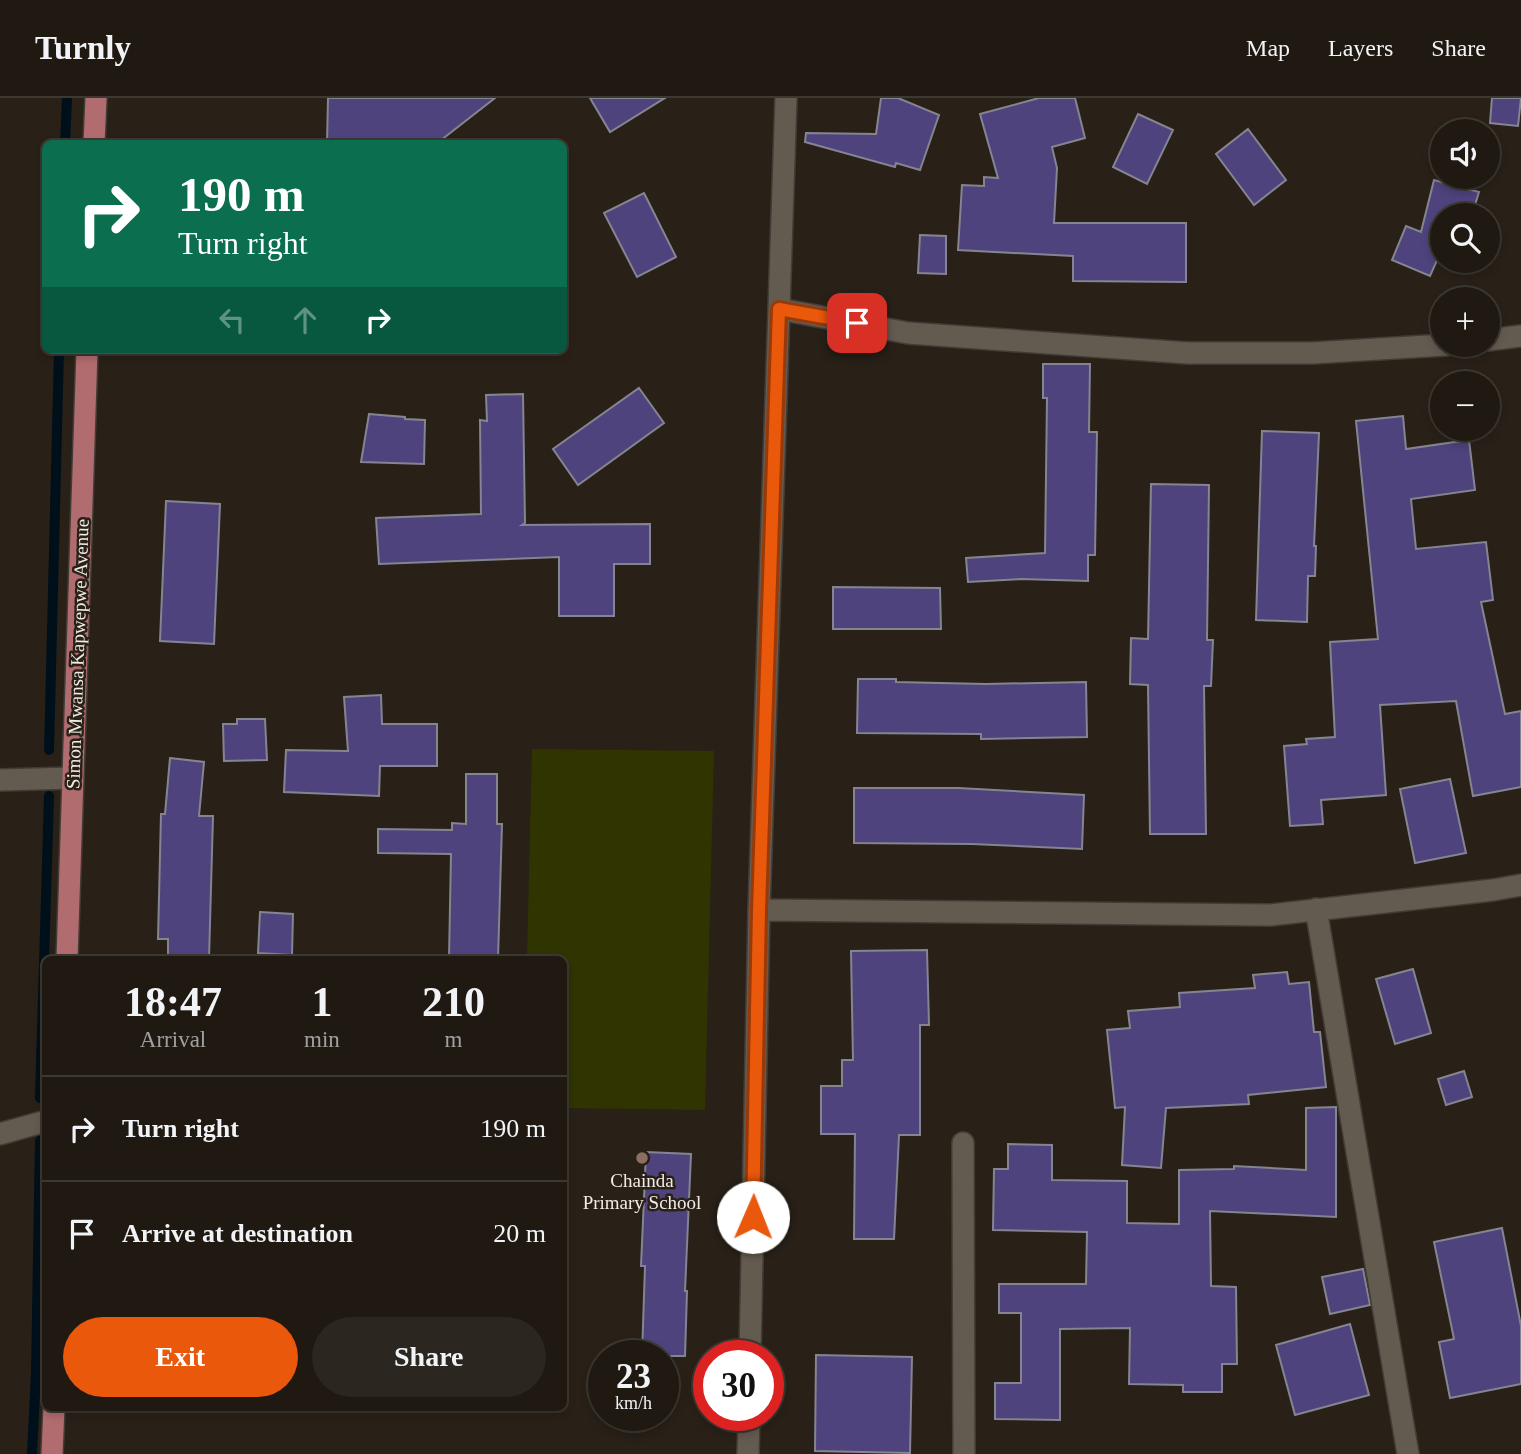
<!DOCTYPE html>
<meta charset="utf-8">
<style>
body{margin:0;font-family:Georgia,serif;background:#2c2620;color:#f1f3f6;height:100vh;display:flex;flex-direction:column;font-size:26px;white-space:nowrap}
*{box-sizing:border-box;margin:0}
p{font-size:23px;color:#a1a09f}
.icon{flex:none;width:38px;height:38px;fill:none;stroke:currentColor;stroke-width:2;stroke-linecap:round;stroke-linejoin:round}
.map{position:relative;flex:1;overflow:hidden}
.side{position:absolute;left:42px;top:858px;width:525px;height:455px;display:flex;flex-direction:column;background:#1f1912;border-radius:10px;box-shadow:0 4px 10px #0003,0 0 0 2px #3c3832}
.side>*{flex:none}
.hud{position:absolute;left:42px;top:42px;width:525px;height:214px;border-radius:10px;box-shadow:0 4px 10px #0003,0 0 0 2px #3c3832;background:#0b6e4f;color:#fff;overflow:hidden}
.fabs{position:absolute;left:1430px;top:21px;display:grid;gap:14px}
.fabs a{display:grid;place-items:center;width:70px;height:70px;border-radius:50%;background:#1f1912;box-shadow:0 4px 10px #0003,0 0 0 2px #3c3832;font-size:35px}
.speed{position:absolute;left:588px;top:1242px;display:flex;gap:14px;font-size:35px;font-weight:700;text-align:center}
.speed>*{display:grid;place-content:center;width:91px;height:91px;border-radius:50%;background:#1f1912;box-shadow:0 4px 10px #0003,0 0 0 2px #3c3832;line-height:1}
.speed small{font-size:18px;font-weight:400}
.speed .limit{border:10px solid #d22;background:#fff;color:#111}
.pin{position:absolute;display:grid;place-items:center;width:60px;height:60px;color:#fff;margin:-30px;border-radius:14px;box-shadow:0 4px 10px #0006}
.me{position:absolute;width:77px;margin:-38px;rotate:1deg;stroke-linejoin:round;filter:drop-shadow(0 0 5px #0008)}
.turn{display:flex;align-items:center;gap:24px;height:147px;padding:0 21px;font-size:32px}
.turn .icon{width:91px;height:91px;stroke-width:2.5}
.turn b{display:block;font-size:49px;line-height:60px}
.lanes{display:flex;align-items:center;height:66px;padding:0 21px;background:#0003;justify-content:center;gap:35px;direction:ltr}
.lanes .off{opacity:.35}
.eta{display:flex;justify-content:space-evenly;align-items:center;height:119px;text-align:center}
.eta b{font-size:42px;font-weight:700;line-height:49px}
.primary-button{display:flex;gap:14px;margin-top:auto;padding:14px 21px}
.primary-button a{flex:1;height:80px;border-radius:42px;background:#ea580c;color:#fff;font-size:28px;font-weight:700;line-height:80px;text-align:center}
.primary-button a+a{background:#2c2620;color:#f1f3f6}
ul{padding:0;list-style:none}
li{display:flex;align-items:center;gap:21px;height:105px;padding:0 21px;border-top:2px solid #3c3832}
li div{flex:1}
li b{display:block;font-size:26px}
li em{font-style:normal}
header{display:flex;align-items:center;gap:42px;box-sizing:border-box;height:98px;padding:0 35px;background:#1f1912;border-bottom:2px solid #3c3832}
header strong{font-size:33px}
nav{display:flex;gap:38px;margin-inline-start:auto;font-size:24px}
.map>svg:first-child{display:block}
.green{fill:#2f3400}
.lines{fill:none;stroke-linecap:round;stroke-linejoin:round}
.stream{stroke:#00101b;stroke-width:10}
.building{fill:#4e437c;stroke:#858491;stroke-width:2}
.minor-casing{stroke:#433c36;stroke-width:24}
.major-casing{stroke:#433c36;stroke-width:24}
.minor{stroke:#645b50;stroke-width:21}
.major{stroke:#b16c6f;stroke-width:21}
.route-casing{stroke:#983908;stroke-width:18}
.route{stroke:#ea580c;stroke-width:12}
.education-dot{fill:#8d6e63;stroke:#292118;stroke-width:2.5}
.labels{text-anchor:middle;stroke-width:5;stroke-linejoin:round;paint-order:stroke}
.street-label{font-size:19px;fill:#f1ece6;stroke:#292118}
.poi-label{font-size:19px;fill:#f1ece6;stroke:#292118}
</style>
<header>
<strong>Turnly</strong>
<nav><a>Map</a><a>Layers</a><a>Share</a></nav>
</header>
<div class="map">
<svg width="1521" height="1356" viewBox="0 0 1521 1356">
<rect width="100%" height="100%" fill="#292118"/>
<!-- green -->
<path class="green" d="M 532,651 L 714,653 L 705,1012 L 564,1010 L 564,861 L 527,861 Z"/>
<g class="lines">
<!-- stream -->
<path class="stream" d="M 65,46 L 67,0
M 49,652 L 59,252
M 40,1000 L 49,698
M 32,1356 L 36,1273 L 40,1043"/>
</g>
<!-- building -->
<path class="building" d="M 328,0 L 495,0 L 436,46 L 327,46 Z
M 590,0 L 665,0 L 610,34 Z
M 881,0 L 898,0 L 939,17 L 920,72 L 896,65 L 895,69 L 805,44 L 806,35 L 876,36 Z
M 1039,0 L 1075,0 L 1085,40 L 1052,49 L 1057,70 L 1054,125 L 1186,125 L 1186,184 L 1073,183 L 1073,158 L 958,152 L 962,87 L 984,88 L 984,79 L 998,80 L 980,16 Z
M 1492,0 L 1521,0 L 1518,28 L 1490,25 Z
M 1138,16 L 1173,32 L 1147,86 L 1113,69 Z
M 1248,31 L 1286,82 L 1254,107 L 1216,56 Z
M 1434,82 L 1479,94 L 1472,117 L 1442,117 L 1442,151 L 1430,178 L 1392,162 L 1406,128 L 1421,134 Z
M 644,95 L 676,159 L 637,179 L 604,115 Z
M 920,137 L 946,138 L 946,176 L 918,175 Z
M 1043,266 L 1090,266 L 1089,334 L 1097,334 L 1095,457 L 1088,457 L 1088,483 L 1021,481 L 968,484 L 966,460 L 1045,455 L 1047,300 L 1043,300 Z
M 639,290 L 664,325 L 578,387 L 553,351 Z
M 523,296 L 525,425 L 522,427 L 650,426 L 650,466 L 614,466 L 614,518 L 559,518 L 559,459 L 379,466 L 376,420 L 481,416 L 480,322 L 487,323 L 486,297 Z
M 369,316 L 405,319 L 405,321 L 425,322 L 424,366 L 361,364 Z
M 1403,318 L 1406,351 L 1469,342 L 1475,392 L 1411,401 L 1416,451 L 1486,444 L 1493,502 L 1481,504 L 1505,616 L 1521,613 L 1521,689 L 1473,698 L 1456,603 L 1380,607 L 1386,697 L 1321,702 L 1323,726 L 1290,728 L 1284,648 L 1307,646 L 1306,641 L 1335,639 L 1330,544 L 1378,541 L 1356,323 Z
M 1262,333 L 1319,335 L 1314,448 L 1316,448 L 1315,478 L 1308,478 L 1307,524 L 1256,522 Z
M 1151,386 L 1209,387 L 1207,542 L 1213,542 L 1211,588 L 1204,588 L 1206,736 L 1150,736 L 1148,587 L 1130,586 L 1131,540 L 1148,541 Z
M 166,403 L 220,406 L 214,546 L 160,543 Z
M 833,489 L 940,490 L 941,531 L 833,531 Z
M 858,581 L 896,581 L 896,584 L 986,586 L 1086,584 L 1087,639 L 981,641 L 981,636 L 857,635 Z
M 381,597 L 382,626 L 437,626 L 437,668 L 380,668 L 379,698 L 284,694 L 286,652 L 348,653 L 344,599 Z
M 237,621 L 265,621 L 267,662 L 224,663 L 223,626 L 237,626 Z
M 170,660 L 204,664 L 199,718 L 213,718 L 209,861 L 168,861 L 168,841 L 158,841 L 161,716 L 165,716 Z
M 466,676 L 497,676 L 497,726 L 502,726 L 498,861 L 449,861 L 451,756 L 378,755 L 378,731 L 452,732 L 452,725 L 466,726 Z
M 1450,681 L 1466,755 L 1415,765 L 1400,691 Z
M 854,690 L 958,690 L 1084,697 L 1082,751 L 972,746 L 854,745 Z
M 260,814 L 293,816 L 292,857 L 258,855 Z
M 927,852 L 929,927 L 920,927 L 920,1037 L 899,1037 L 894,1141 L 854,1141 L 855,1036 L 821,1036 L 821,988 L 842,988 L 842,962 L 853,962 L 851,853 Z
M 1413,871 L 1431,935 L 1395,946 L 1376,881 Z
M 1287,874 L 1289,886 L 1309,884 L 1314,934 L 1320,934 L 1326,989 L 1248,997 L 1249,1006 L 1166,1010 L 1161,1070 L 1122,1067 L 1125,1009 L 1115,1010 L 1107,932 L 1130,930 L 1128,913 L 1180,909 L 1179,895 L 1255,890 L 1253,877 Z
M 1464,973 L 1472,999 L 1446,1007 L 1438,981 Z
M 1336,1009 L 1336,1119 L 1210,1113 L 1211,1188 L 1236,1189 L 1237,1266 L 1222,1266 L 1222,1294 L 1183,1294 L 1183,1287 L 1129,1286 L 1130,1230 L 1060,1231 L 1060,1322 L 995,1321 L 995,1285 L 1021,1285 L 1021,1215 L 999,1215 L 999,1186 L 1086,1186 L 1087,1134 L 993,1132 L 994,1071 L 1008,1071 L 1008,1046 L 1052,1047 L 1052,1082 L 1127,1083 L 1127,1125 L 1179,1126 L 1179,1072 L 1234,1071 L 1234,1068 L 1306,1072 L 1306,1010 Z
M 646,1054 L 691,1056 L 685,1193 L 687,1193 L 685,1258 L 642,1258 L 645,1168 L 641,1168 Z
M 1502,1130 L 1521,1228 L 1521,1286 L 1450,1300 L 1439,1244 L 1454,1241 L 1434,1144 Z
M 1363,1171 L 1370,1207 L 1330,1216 L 1322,1179 Z
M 1350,1226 L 1369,1297 L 1295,1317 L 1276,1247 Z
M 816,1257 L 912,1259 L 910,1355 L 815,1353 Z"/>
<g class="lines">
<defs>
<path id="minor" d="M 779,211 L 908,235 L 1188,255 L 1312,255 L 1445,247
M 1488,242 L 1521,238
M 0,682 L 72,680
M 1316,811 L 1408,1356
M 759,812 L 1270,817 L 1493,792 L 1521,787
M 0,1036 L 46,1023
M 963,1045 L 964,1356
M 750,1258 L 759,812 L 786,0
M 748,1356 L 749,1318"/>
<path id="major" d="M 94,46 L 96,0
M 67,861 L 87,252
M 52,1356 L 54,1309"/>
</defs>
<!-- minor casing -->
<use href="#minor" class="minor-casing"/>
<!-- major casing -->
<use href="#major" class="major-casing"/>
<!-- minor -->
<use href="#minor" class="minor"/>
<!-- major -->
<use href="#major" class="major"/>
</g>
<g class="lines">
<defs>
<path id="route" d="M 753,1119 L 759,812 L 779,211 L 857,225"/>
</defs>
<!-- route casing -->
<use href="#route" class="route-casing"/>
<!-- route -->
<use href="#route" class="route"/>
</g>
<!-- markers -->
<circle class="education-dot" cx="642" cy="1060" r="7"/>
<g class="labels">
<!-- street labels -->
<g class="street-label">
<text transform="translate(77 556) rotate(-88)" y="7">Simon Mwansa Kapwepwe Avenue</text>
</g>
<!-- poi labels -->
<g class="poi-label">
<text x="642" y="1089">Chainda<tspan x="642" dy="22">Primary School</tspan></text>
</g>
</g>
</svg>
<div class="fabs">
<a><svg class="icon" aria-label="sound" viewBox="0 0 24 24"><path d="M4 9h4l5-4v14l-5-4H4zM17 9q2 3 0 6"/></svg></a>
<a><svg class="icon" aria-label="search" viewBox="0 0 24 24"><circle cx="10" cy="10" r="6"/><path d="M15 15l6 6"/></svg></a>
<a>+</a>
<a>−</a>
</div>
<div class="speed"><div>23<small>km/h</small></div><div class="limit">30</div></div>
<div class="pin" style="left:857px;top:225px;background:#d93025"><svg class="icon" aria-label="arrive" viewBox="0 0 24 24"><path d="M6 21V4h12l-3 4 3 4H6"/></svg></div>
<svg class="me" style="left:753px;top:1119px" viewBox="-20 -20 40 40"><circle r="19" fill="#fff"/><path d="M0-13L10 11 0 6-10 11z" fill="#ea580c"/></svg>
<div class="hud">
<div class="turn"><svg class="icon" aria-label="right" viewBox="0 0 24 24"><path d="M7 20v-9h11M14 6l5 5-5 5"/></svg><div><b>190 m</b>Turn right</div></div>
<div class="lanes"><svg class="icon off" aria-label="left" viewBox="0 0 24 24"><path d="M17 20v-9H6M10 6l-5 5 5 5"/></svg><svg class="icon off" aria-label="ahead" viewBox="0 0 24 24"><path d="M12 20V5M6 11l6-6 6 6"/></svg><svg class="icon" aria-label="right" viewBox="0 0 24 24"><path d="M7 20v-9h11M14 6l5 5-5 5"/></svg></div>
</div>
<section class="side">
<div class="eta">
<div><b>18:47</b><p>Arrival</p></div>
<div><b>1</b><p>min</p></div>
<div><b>210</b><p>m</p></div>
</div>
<ul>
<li><svg class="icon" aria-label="right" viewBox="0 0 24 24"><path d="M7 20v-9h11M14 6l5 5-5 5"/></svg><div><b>Turn right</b></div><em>190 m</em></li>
<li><svg class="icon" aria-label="arrive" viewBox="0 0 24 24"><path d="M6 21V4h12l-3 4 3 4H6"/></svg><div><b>Arrive at destination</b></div><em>20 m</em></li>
</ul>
<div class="primary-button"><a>Exit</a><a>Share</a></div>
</section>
</div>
